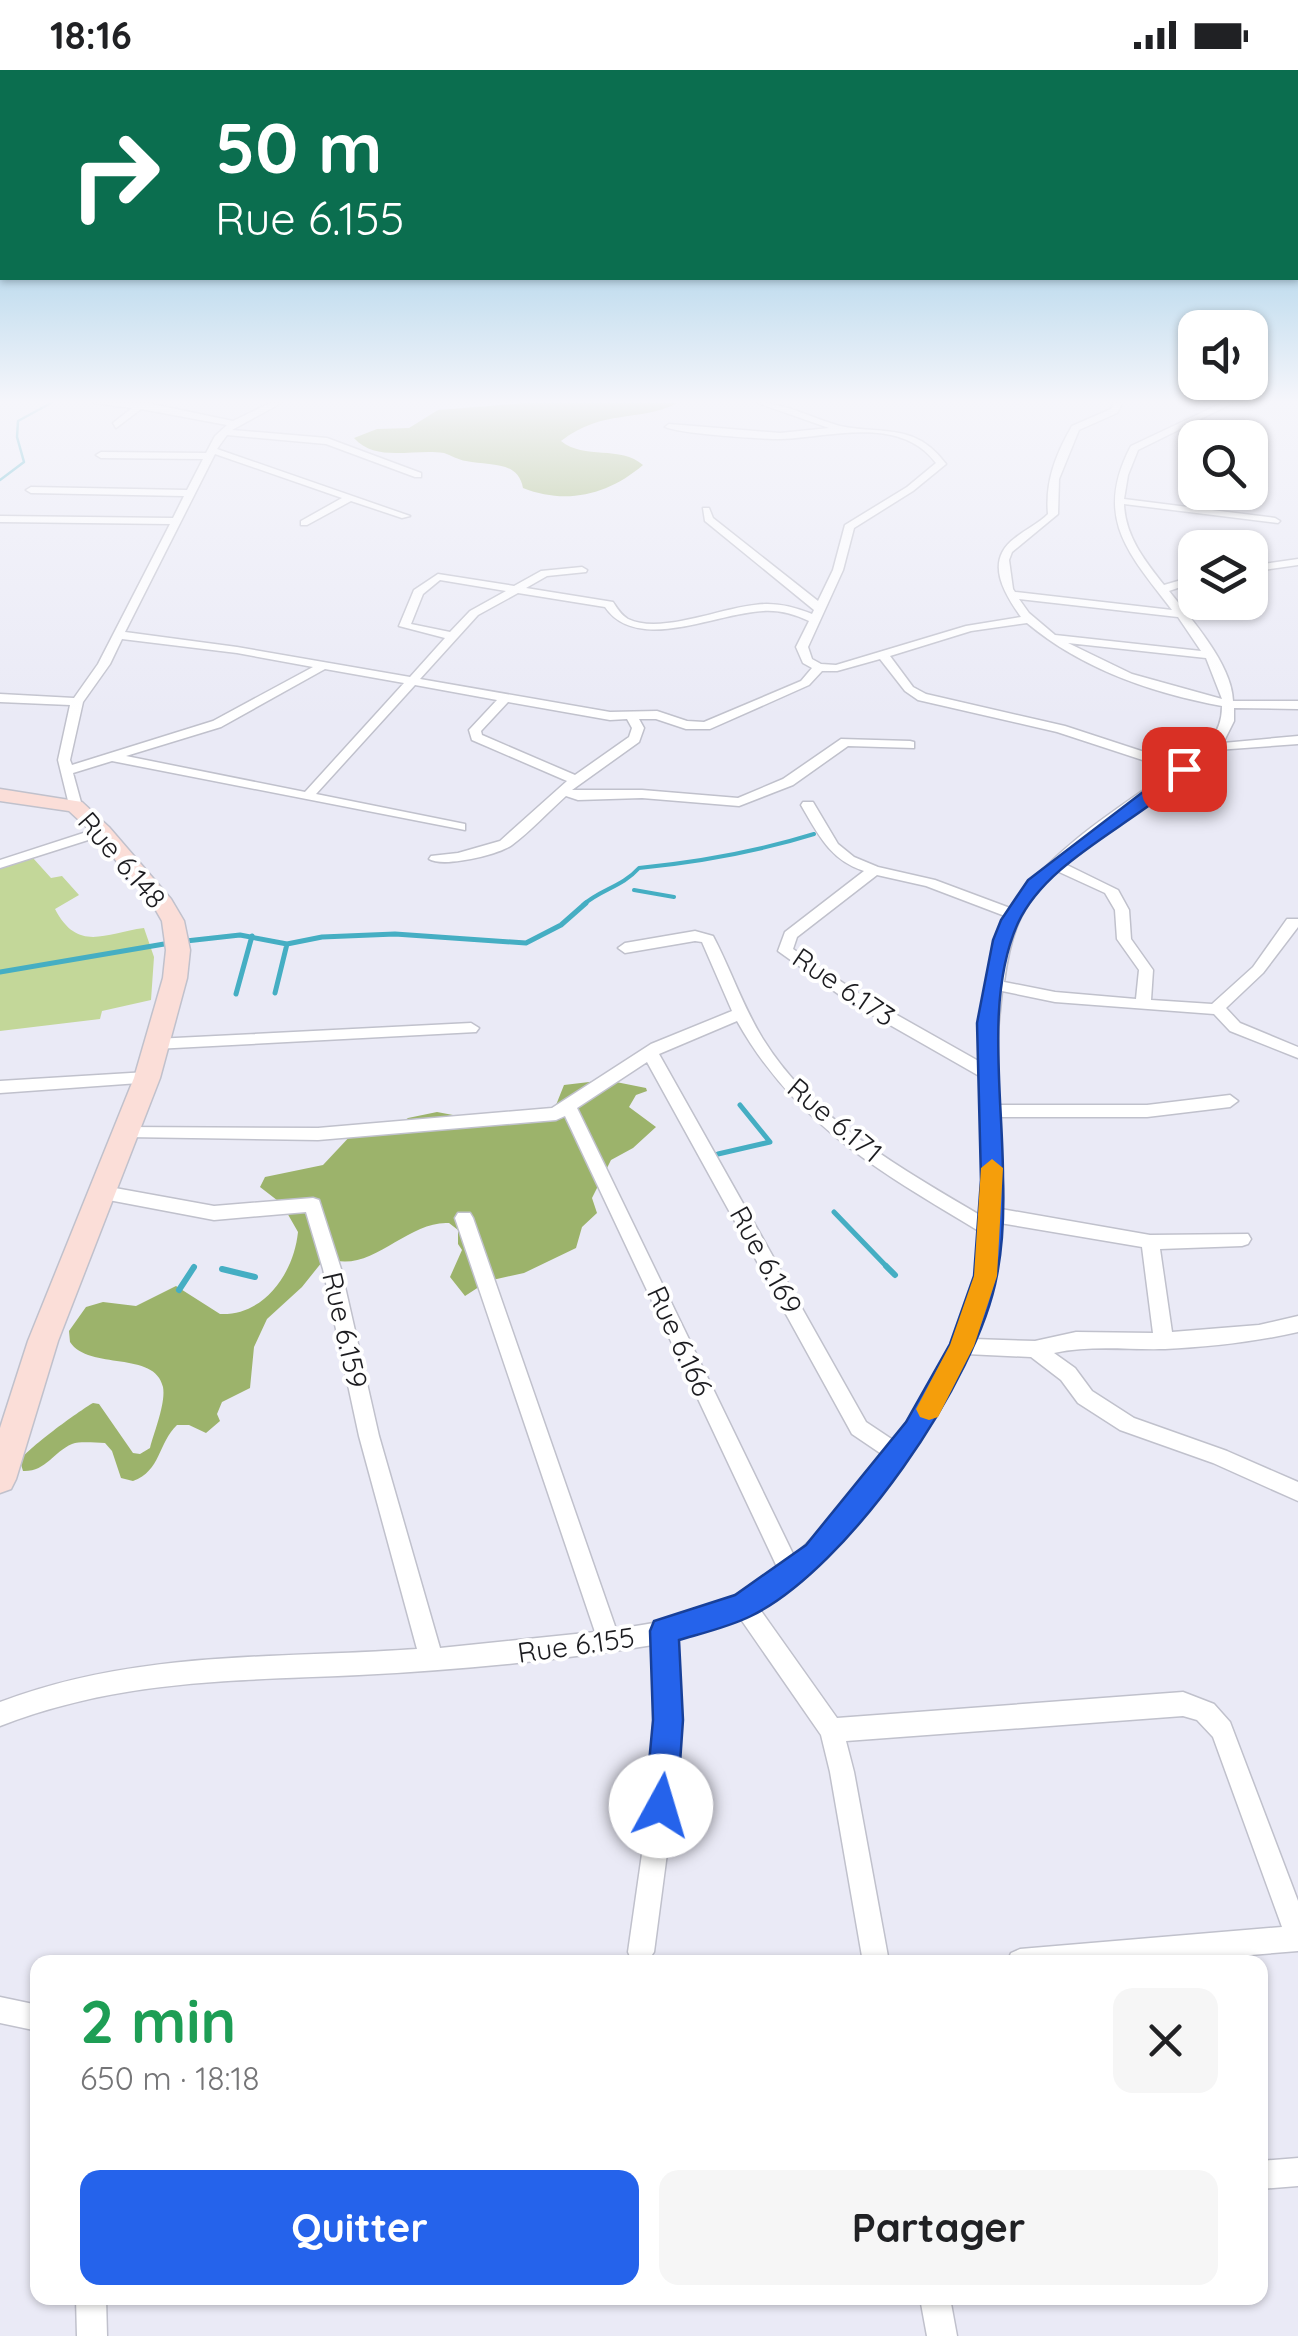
<!DOCTYPE html>
<html lang="fr">
<meta charset="utf-8">
<style>
body{margin:0;font-family:Quicksand,sans-serif;background:#f6f6f6;color:#202124;height:100vh;display:flex;flex-direction:column;font-size:38px;white-space:nowrap}
*{box-sizing:border-box;margin:0}
p{font-size:32px;color:#757577}
.icon{flex:none;width:55px;height:55px;fill:none;stroke:currentColor;stroke-width:2;stroke-linecap:round;stroke-linejoin:round}
.map{position:relative;flex:1;overflow:hidden}
.panel{position:absolute;left:30px;top:1885px;width:1238px;height:350px;display:flex;flex-direction:column;background:#fff;border-radius:20px;box-shadow:0 2px 8px #0004}
.panel>*{flex:none}
.banner{position:absolute;left:0px;top:0px;width:1300px;height:210px;box-shadow:0 2px 8px #0004;background:#0b6e4f;color:#fff;overflow:hidden}
.fabs{position:absolute;left:1178px;top:240px;display:grid;gap:20px}
.fabs a{display:grid;place-items:center;width:90px;height:90px;border-radius:20px;background:#fff;box-shadow:0 2px 8px #0004;font-size:50px}
.pin{position:absolute;display:grid;place-items:center;width:85px;height:85px;color:#fff;margin:-42px;border-radius:20px;box-shadow:0 5px 15px #0006}
.me{position:absolute;width:110px;margin:-55px;rotate:6deg;stroke-linejoin:round;filter:drop-shadow(0 0 8px #0008)}
.turn{display:flex;align-items:center;gap:35px;height:210px;padding:0 50px;font-size:45px}
.turn .icon{width:130px;height:130px;stroke-width:2.5}
.turn b{display:block;font-size:70px;line-height:85px}
.round{display:grid;place-items:center;flex:none;width:105px;height:105px;border-radius:20px;background:#f6f6f6}
.headline{display:flex;align-items:center;justify-content:space-between;height:170px;padding:0 50px}
h1{font-size:60px;font-weight:800;line-height:75px;color:#1e9e55}
.cta{display:flex;gap:20px;margin-top:auto;padding:20px 50px}
.cta a{flex:1;height:115px;border-radius:20px;background:#2563eb;color:#fff;font-size:40px;font-weight:800;line-height:115px;text-align:center}
.cta a+a{background:#f6f6f6;color:#202124}
.status{display:flex;justify-content:space-between;align-items:center;height:70px;padding:0 50px;background:#fff;direction:ltr}
.status svg{height:28px;fill:currentColor}
.map>svg:first-child{display:block}
.green{fill:#c3d799}
.forest{fill:#9cb36b}
.lines{fill:none;stroke-linecap:round;stroke-linejoin:round}
.stream-far3{stroke:#45aec3;stroke-width:2.5}
.stream-far2{stroke:#45aec3;stroke-width:4}
.stream-far1{stroke:#45aec3;stroke-width:5}
.stream{stroke:#45aec3;stroke-width:6}
.street-casing{stroke:#c0c1cc;stroke-width:3}
.secondary-casing{stroke:#c0c1cc;stroke-width:3}
.street{fill:#fff;fill-rule:evenodd}
.secondary{fill:#fbded8;fill-rule:evenodd}
.route{fill:#2563eb;stroke:#184099;stroke-width:2.5}
.slow{fill:#f59e0b}
.labels{text-anchor:middle;stroke-width:8;stroke-linejoin:round;paint-order:stroke}
.street-label{font-size:28px;fill:#1c1c20;stroke:#fff}
</style>
<div class="status"><b>18:16</b><svg viewBox="0 0 49 12"><path d="M0 12V9h3v3zM5 12V6h3v6zM10 12V3h3v9zM15 12V0h3v12zM26 1h20v11H26zM47 4h2v5h-2z"/></svg></div>
<div class="map">
<svg width="1298" height="2266" viewBox="0 0 1298 2266">
<rect width="100%" height="100%" fill="#eaeaf6"/>
<!-- green -->
<path class="green" d="M 33,788 L 51,808 L 62,806 L 79,825 L 55,839 C 78,883 105,863 144,858 L 154,887 L 151,930 L 102,941 L 100,949 L 0,961 L 0,799 Z"/>
<!-- forest -->
<path class="forest" d="M 525,333 L 678,333 C 638,353 604,338 561,371 C 584,390 621,375 643,395 C 608,425 566,435 523,418 C 518,390 489,396 466,391 C 458,390 451,385 444,383 C 414,378 376,393 354,368 L 377,359 L 409,358 L 438,340 Z
M 606,1010 L 646,1018 L 647,1021 L 636,1025 L 629,1037 L 656,1057 L 633,1078 L 611,1090 L 592,1128 L 597,1143 L 582,1157 L 576,1178 L 524,1203 L 488,1211 L 465,1226 L 450,1207 L 462,1180 L 458,1174 L 458,1160 L 449,1153 C 407,1150 367,1208 326,1187 L 302,1217 L 267,1249 L 254,1277 L 250,1318 L 222,1332 L 217,1344 L 220,1351 L 206,1363 L 189,1355 L 177,1355 C 158,1373 161,1401 133,1411 L 121,1408 L 112,1381 L 105,1373 C 95,1373 81,1371 72,1374 C 53,1382 46,1402 23,1401 L 20,1391 C 25,1380 79,1341 93,1333 L 99,1334 L 133,1383 L 140,1384 L 150,1378 C 154,1362 166,1333 163,1317 C 155,1280 89,1301 70,1272 L 69,1261 L 86,1237 L 103,1232 L 136,1236 L 176,1216 L 220,1244 C 265,1246 294,1202 298,1162 L 282,1134 L 260,1117 L 265,1107 L 323,1095 L 353,1063 L 399,1055 L 408,1048 L 437,1042 L 453,1045 L 459,1052 L 545,1040 L 556,1035 L 564,1015 Z"/>
<g class="lines">
<!-- stream-far3 -->
<path class="stream-far3" d="M 0,410 L 24,392 L 17,367 L 18,351 L 51,333"/>
<!-- stream-far2 -->
<path class="stream-far2" d="M 634,820 L 674,827
M 583,835 C 601,819 622,817 639,798 C 699,792 756,782 814,764"/>
<!-- stream-far1 -->
<path class="stream-far1" d="M 186,871 L 240,865 L 287,874 L 322,867 L 395,864 L 526,873 L 561,855 L 586,833
M 0,902 L 170,873
M 275,923 L 287,874
M 236,924 L 252,866
M 718,1084 L 770,1072 L 740,1035
M 834,1142 L 888,1198"/>
<!-- stream -->
<path class="stream" d="M 886,1196 L 895,1205
M 222,1199 L 255,1207
M 179,1220 L 194,1197"/>
<defs>
<path id="street" d="M 94,333 L 147,333 L 233,351 L 270,333 L 281,333 L 232,360 L 327,368 L 421,403 L 421,407 L 415,407 L 326,374 L 227,365 L 217,379 L 410,446 L 402,448 L 351,431 L 307,455 L 301,455 L 301,451 L 342,428 L 215,384 L 125,562 L 237,577 L 410,607 L 445,568 L 399,556 L 414,520 L 438,504 L 514,516 L 541,501 L 582,497 L 587,500 L 586,502 L 547,506 L 526,518 L 613,532 C 617,538 621,545 628,549 C 663,566 728,534 767,534 C 783,534 797,538 812,544 L 814,540 L 705,451 L 703,438 L 709,438 L 713,448 L 818,531 L 833,500 L 845,455 L 907,417 L 936,393 C 900,345 831,367 781,369 C 760,369 681,364 665,357 L 669,354 L 780,363 L 829,358 L 758,333 C 786,333 813,349 840,356 C 883,365 915,352 946,394 L 913,421 L 854,458 L 843,500 L 808,577 L 812,589 L 821,594 L 836,595 L 966,556 L 1021,547 C 1004,523 984,491 1015,468 C 1026,459 1038,454 1048,444 C 1045,411 1056,384 1072,356 L 1111,339 L 1114,333 L 1122,333 L 1117,343 L 1079,360 L 1059,409 L 1058,444 L 1012,482 L 1009,490 L 1013,519 L 1015,522 L 1172,540 C 1129,484 1093,448 1131,376 L 1222,333 L 1233,333 L 1138,380 L 1128,405 L 1124,429 L 1275,448 L 1280,451 L 1278,453 L 1124,434 C 1125,466 1145,491 1164,515 L 1195,506 L 1195,512 L 1169,521 C 1191,549 1232,594 1233,631 L 1298,631 L 1298,639 L 1234,638 L 1234,651 L 1223,673 L 1298,666 L 1298,674 L 1217,680 L 1110,757 L 1065,794 L 1118,820 L 1129,840 L 1131,869 L 1153,900 L 1151,930 L 1212,934 L 1253,897 L 1287,849 L 1298,849 L 1298,857 L 1263,903 L 1226,938 L 1240,953 L 1298,977 L 1298,988 L 1230,961 L 1214,944 L 1055,932 L 1002,921 L 998,960 L 998,1035 L 1147,1035 L 1230,1025 L 1238,1031 L 1230,1037 L 1147,1047 L 999,1047 L 1001,1139 L 1150,1165 L 1248,1164 L 1251,1169 L 1248,1174 L 1242,1176 L 1160,1179 L 1172,1262 L 1259,1255 L 1298,1246 L 1298,1262 C 1254,1272 1209,1277 1165,1279 C 1127,1280 1091,1275 1054,1283 L 1075,1298 L 1092,1321 L 1134,1348 L 1227,1381 L 1298,1412 L 1298,1431 L 1213,1393 L 1120,1360 L 1078,1333 L 1061,1310 L 1031,1287 L 966,1284 L 930,1354 L 868,1441 L 800,1512 L 759,1538 L 837,1648 L 1183,1622 L 1214,1634 L 1230,1652 L 1298,1831 L 1298,1881 L 1164,1892 L 1007,1892 L 1011,1883 L 1020,1879 L 1282,1857 L 1213,1667 L 1197,1650 L 1183,1646 L 846,1671 L 854,1702 L 889,1892 L 863,1892 L 830,1702 L 821,1665 L 740,1548 L 675,1570 L 678,1700 L 654,1882 L 647,1892 L 632,1891 L 628,1882 L 654,1700 L 653,1575 C 555,1591 457,1600 359,1605 C 232,1611 121,1609 0,1656 L 0,1632 C 138,1580 273,1589 417,1579 L 359,1366 L 323,1199 L 306,1142 L 214,1150 L 98,1128 L 95,1123 L 104,1116 L 214,1136 L 313,1128 L 319,1130 L 341,1199 L 379,1366 L 440,1578 L 595,1562 L 455,1148 L 458,1143 L 470,1143 L 473,1148 L 616,1559 C 687,1549 719,1540 778,1499 L 565,1046 L 556,1050 L 318,1070 L 127,1067 L 121,1065 L 119,1061 L 121,1057 L 318,1058 L 552,1038 L 651,974 L 732,941 L 702,872 L 695,871 L 625,883 L 618,878 L 625,873 L 695,861 L 713,866 C 731,900 743,937 763,969 C 814,1051 901,1098 983,1147 L 981,1007 L 848,931 L 778,881 L 785,862 L 864,801 C 830,790 818,764 801,735 L 803,732 L 813,732 L 838,774 L 854,787 L 878,797 L 935,810 L 1010,838 C 1051,780 1115,740 1173,700 L 1057,662 L 918,630 L 905,621 L 880,589 L 837,601 L 822,601 L 809,615 L 710,659 L 686,659 L 656,649 L 639,649 L 644,658 L 639,672 L 572,720 L 642,720 L 738,728 L 783,709 L 841,669 L 910,671 L 914,672 L 914,678 L 848,676 L 793,715 L 739,736 L 642,728 L 578,730 L 566,726 C 548,742 531,761 512,775 C 498,785 443,798 429,789 L 431,786 L 458,783 L 500,771 L 567,711 L 472,670 L 469,660 L 497,630 L 415,615 L 316,724 L 460,753 L 465,754 L 465,760 L 112,691 L 73,703 L 82,736 L 80,739 L 70,739 L 58,690 L 70,635 L 0,632 L 0,624 L 74,628 L 98,594 L 170,454 L 0,452 L 0,446 L 173,448 L 184,426 L 31,423 L 26,420 L 31,417 L 187,420 L 203,389 L 101,388 L 96,385 L 101,382 L 206,383 L 215,366 L 227,355 L 141,339 L 116,358 L 113,353 L 132,338 ZM 440,510 L 506,521 L 470,541 L 450,562 L 411,554 L 423,524 ZM 518,523 L 605,537 C 637,584 716,543 763,541 C 780,540 794,544 809,551 L 796,577 L 803,593 L 812,598 L 801,611 L 704,652 L 687,651 L 657,641 L 610,642 L 420,609 L 478,545 ZM 1019,529 L 1178,547 L 1201,581 L 1055,565 L 1029,543 ZM 1027,553 C 1082,599 1152,623 1222,636 C 1222,666 1204,679 1181,694 L 1065,656 L 926,624 L 913,617 L 890,586 L 971,561 ZM 122,569 L 237,583 L 313,597 L 213,651 L 72,695 L 70,690 L 83,632 L 110,594 ZM 1068,573 L 1206,588 L 1222,629 L 1132,604 ZM 325,599 L 404,613 L 305,722 L 126,686 L 221,657 ZM 508,632 L 610,650 L 627,649 L 632,658 L 629,667 L 575,705 L 482,665 L 481,661 ZM 1057,801 L 1105,823 L 1115,840 L 1117,869 L 1139,900 L 1136,929 L 1055,922 L 1004,912 C 1011,861 1020,837 1057,801 ZM 877,805 L 926,816 L 1005,846 C 985,889 982,946 982,993 L 858,923 L 793,879 L 797,867 ZM 737,951 C 796,1056 883,1103 982,1163 C 976,1240 938,1309 896,1372 L 866,1352 L 659,984 ZM 647,992 L 852,1364 L 886,1387 L 853,1428 L 794,1486 L 577,1038 ZM 1000,1153 L 1142,1177 L 1153,1263 L 1076,1262 L 1035,1271 L 973,1269 L 993,1211 Z
M 1298,489 L 1298,495 L 1250,502 L 1250,496 Z
M 102,757 L 107,758 L 107,764 L 0,798 L 0,790 Z
M 471,953 L 479,958 L 476,962 L 155,979 L 147,974 L 155,969 Z
M 147,1002 L 153,1004 L 155,1008 L 153,1012 L 0,1023 L 0,1011 Z
M 0,1927 L 38,1935 L 38,1961 L 0,1953 Z
M 1298,2088 L 1298,2116 L 1260,2119 L 1260,2091 Z
M 76,2228 L 106,2228 L 107,2266 L 77,2266 Z
M 920,2228 L 950,2228 L 957,2266 L 927,2266 Z"/>
<path id="secondary" d="M 0,719 L 82,732 L 109,757 L 171,829 L 184,851 L 190,880 L 187,908 L 160,1008 L 58,1271 L 16,1409 L 11,1419 L 0,1423 L 0,1358 L 28,1271 L 134,1008 L 163,908 L 166,880 L 162,851 L 154,837 L 95,765 L 69,741 L 0,731 Z"/>
</defs>
<!-- street casing -->
<use href="#street" class="street-casing"/>
<!-- secondary casing -->
<use href="#secondary" class="secondary-casing"/>
<!-- street -->
<use href="#street" class="street"/>
<!-- secondary -->
<use href="#secondary" class="secondary"/>
</g>
<!-- sky -->
<linearGradient id="sky" x2="0" y2="1"><stop stop-color="#67b2d9"/><stop offset="0.51" stop-color="#f6f6fb"/><stop offset="1" stop-color="#f6f6fb" stop-opacity="0"/></linearGradient>
<rect width="1298" height="650" fill="url(#sky)"/>
<!-- route -->
<path class="route" d="M 1178,695 L 1192,699 C 1143,752 1049,786 1018,853 C 985,926 1003,1028 1003,1107 C 1004,1138 1003,1174 997,1205 C 978,1310 848,1499 751,1546 C 729,1557 703,1563 679,1570 L 683,1650 L 677,1736 L 672,1748 L 661,1752 L 650,1748 L 645,1736 L 653,1650 L 650,1561 L 654,1551 L 735,1525 L 806,1475 L 906,1352 L 950,1274 L 974,1206 L 981,1110 L 977,953 L 993,870 L 1001,850 L 1028,810 Z"/>
<!-- slow -->
<path class="slow" d="M 992,1089 L 1003,1098 L 997,1206 L 974,1276 L 938,1347 L 929,1350 L 920,1347 L 916,1339 L 950,1275 L 974,1206 L 981,1098 Z"/>
<g class="labels">
<!-- street labels -->
<g class="street-label">
<text transform="translate(122 790) rotate(49)" y="10">Rue 6.148</text>
<text transform="translate(844 917) rotate(34)" y="10">Rue 6.173</text>
<text transform="translate(835 1050) rotate(40)" y="10">Rue 6.171</text>
<text transform="translate(766 1190) rotate(61)" y="10">Rue 6.169</text>
<text transform="translate(345 1260) rotate(77)" y="10">Rue 6.159</text>
<text transform="translate(680 1271) rotate(65)" y="10">Rue 6.166</text>
<text transform="translate(576 1575) rotate(-8)" y="10">Rue 6.155</text>
</g>
</g>
</svg>
<div class="fabs">
<a><svg class="icon" aria-label="sound" viewBox="0 0 24 24"><path d="M4 9h4l5-4v14l-5-4H4zM17 9q2 3 0 6"/></svg></a>
<a><svg class="icon" aria-label="search" viewBox="0 0 24 24"><circle cx="10" cy="10" r="6"/><path d="M15 15l6 6"/></svg></a>
<a><svg class="icon" aria-label="layers" viewBox="0 0 24 24"><path d="M12 4l9 5-9 5-9-5zM3 14l9 5 9-5"/></svg></a>
</div>
<div class="pin" style="left:1184px;top:699px;background:#d93025"><svg class="icon" aria-label="arrive" viewBox="0 0 24 24"><path d="M6 21V4h12l-3 4 3 4H6"/></svg></div>
<svg class="me" style="left:661px;top:1736px" viewBox="-20 -20 40 40"><circle r="19" fill="#fff"/><path d="M0-13L10 11 0 6-10 11z" fill="#2563eb"/></svg>
<div class="banner">
<div class="turn"><svg class="icon" aria-label="right" viewBox="0 0 24 24"><path d="M7 20v-9h11M14 6l5 5-5 5"/></svg><div><b>50 m</b>Rue 6.155</div></div>
</div>
<section class="panel">
<div class="headline"><div><h1>2 min</h1><p>650 m · 18:18</p></div><a class="round"><svg class="icon" aria-label="close" viewBox="0 0 24 24"><path d="M6 6l12 12M18 6L6 18"/></svg></a></div>
<div class="cta"><a>Quitter</a><a>Partager</a></div>
</section>
</div>
